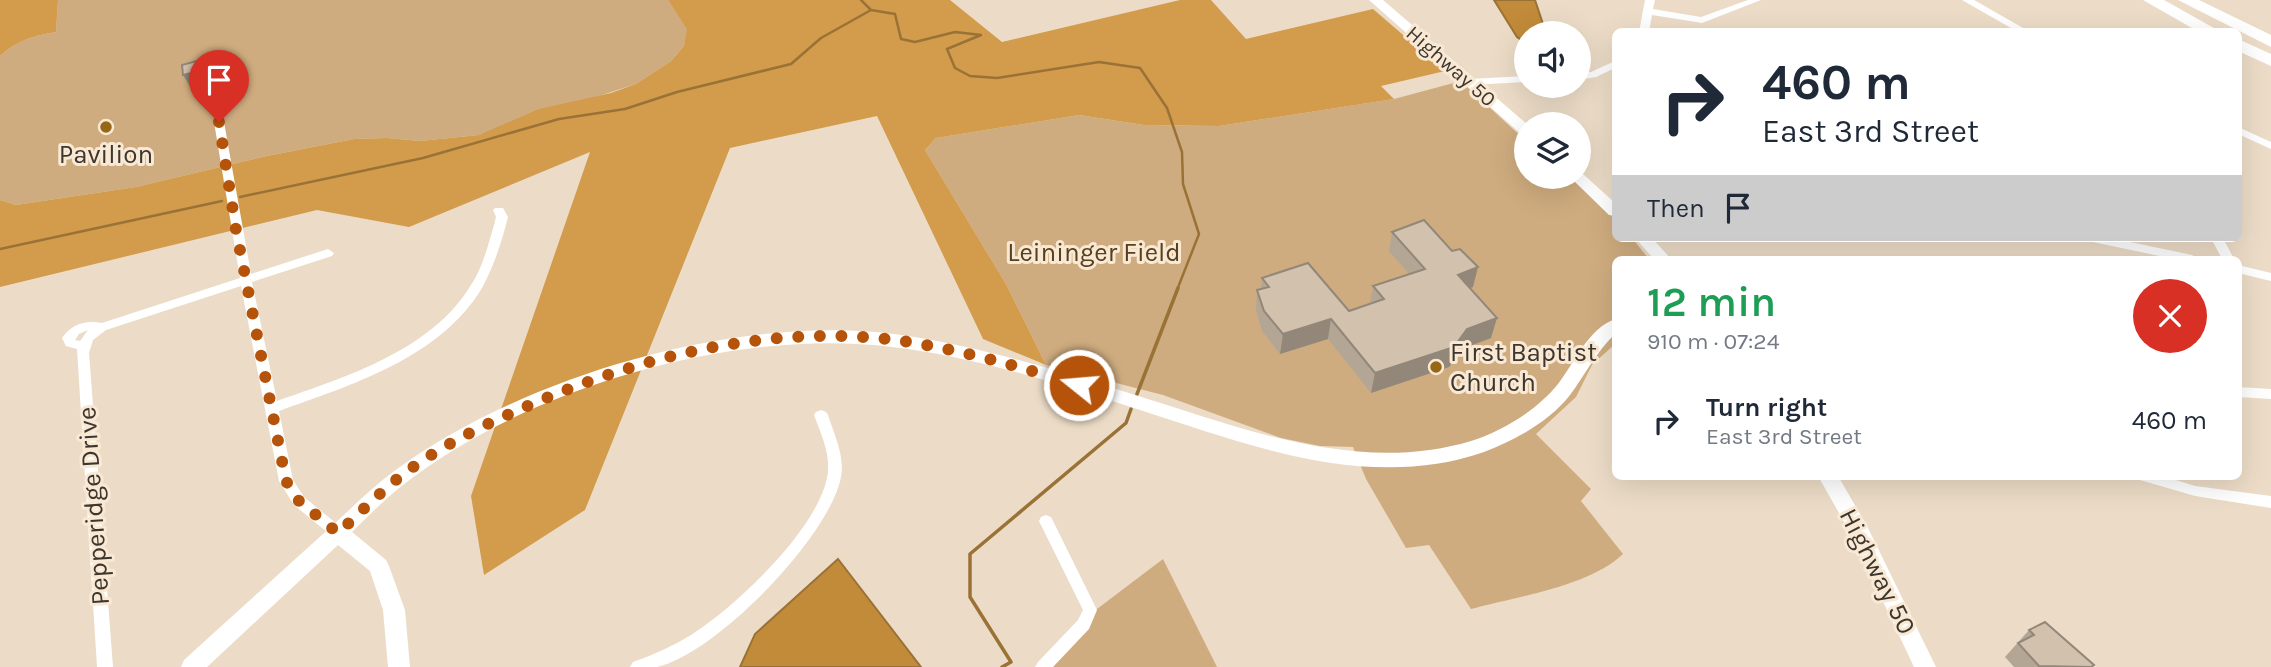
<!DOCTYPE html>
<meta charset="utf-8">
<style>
body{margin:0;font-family:Karla,sans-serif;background:#f2f2f3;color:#1f2937;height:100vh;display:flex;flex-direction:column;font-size:26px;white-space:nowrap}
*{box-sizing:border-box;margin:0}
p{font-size:23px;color:#747a83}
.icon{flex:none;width:38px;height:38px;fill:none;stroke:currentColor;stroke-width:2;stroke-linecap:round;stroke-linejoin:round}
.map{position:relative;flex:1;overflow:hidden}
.side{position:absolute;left:1612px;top:256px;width:630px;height:224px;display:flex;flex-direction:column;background:#fff;border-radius:10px;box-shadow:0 7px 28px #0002}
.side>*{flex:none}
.top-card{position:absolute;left:1612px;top:28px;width:630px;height:214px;border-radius:10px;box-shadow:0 7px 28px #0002;background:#fff;color:#1f2937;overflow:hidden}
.tools{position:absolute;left:1514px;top:21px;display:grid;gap:14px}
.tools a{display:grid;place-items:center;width:77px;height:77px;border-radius:50%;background:#fff;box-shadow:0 7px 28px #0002;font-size:35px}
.pin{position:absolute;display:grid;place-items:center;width:60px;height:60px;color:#fff;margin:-72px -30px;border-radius:50% 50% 50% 0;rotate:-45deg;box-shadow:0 0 7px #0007}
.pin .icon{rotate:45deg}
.me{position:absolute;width:77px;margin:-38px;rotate:287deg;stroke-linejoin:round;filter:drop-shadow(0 0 5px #0008)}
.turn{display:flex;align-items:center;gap:24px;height:147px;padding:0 35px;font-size:32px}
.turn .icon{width:91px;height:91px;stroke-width:2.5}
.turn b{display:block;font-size:49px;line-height:60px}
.then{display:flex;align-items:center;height:66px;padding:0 35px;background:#0003;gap:14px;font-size:26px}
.round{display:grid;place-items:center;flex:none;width:74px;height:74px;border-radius:37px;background:#f2f2f3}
.headline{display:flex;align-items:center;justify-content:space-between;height:119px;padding:0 35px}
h1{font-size:42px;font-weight:600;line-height:52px;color:#1e9e55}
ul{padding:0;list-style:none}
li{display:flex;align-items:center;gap:21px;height:91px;padding:0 35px}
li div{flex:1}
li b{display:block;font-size:26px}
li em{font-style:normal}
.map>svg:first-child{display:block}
.green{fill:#cfac7f}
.forest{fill:#d39b4c}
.water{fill:#c28b3a;stroke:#9a7236;stroke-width:2}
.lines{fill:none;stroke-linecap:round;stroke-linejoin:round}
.stream-far1{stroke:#9a7236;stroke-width:2.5}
.stream{stroke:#9a7236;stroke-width:3.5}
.street{fill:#fff;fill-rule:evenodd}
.secondary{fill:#fff;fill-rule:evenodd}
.highway{fill:#fff;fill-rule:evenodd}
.wall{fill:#b4a695}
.shaded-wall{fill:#928779}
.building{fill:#d1c1ad;stroke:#928779;stroke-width:2}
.route{stroke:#b45309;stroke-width:12;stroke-dasharray:0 21.6}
.poi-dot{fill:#976718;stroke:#f9e9d4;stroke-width:2.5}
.labels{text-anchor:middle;stroke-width:6;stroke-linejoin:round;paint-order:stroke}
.far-street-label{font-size:21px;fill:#3d362e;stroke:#f9e9d4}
.poi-label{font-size:26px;fill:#3d362e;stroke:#f9e9d4}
.park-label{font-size:26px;fill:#57401e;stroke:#f9e9d4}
.street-label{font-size:26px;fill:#3d362e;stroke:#f9e9d4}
</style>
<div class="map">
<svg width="2271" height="667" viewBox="0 0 2271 667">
<rect width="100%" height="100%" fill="#ecdcc7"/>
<!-- green -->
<path class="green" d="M 58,0 L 668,0 L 688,29 L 684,46 L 671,61 L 636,84 L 479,135 L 420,141 L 387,138 L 354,139 L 262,157 L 136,187 L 16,205 L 0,200 L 0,56 C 18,40 33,36 56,32 Z
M 1461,81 L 1526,141 L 1526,177 L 1573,177 L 1615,218 L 1615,238 L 1632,238 L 1649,259 L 1615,259 L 1615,344 L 1592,365 L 1576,397 L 1536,434 L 1591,489 L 1581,501 L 1623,554 C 1590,586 1516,597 1471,609 L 1429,545 L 1406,548 L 1366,479 L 1353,447 L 1320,446 L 1281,438 L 1163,395 L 1046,365 L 1006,284 L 925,150 L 936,138 L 1079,115 L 1144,125 L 1219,126 L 1394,99 Z
M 1163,559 L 1217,667 L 1043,667 L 1089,615 Z"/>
<!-- forest -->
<path class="forest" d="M 0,0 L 58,0 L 56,32 C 33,36 18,40 0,56 Z
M 668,0 L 950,0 L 1002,42 L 1180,0 L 1211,0 L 1246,39 L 1373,9 L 1445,71 L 1381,86 L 1394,99 L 1219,126 L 1144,125 L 1079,115 L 936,138 L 925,150 L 1006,284 L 1046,365 L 983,339 L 877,116 L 730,148 L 585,510 L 484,575 L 471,496 L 590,152 L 409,227 L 317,210 L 0,287 L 0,200 L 16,205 L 136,187 L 262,157 L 354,139 L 387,138 L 420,141 L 479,135 L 539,109 L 611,93 L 636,84 L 671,61 L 684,46 L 687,29 Z"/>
<!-- water -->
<path class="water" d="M 1494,0 L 1535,0 L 1546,33 L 1526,33 L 1526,43 L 1517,37 Z
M 838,559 L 921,667 L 740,667 L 755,634 Z"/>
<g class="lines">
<!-- stream-far1 -->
<path class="stream-far1" d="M 861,0 L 871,10
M 240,197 L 423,158 L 559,119 L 625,109 L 677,92 L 791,64 L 821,38 L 871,10 L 895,14 L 901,39 L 915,42 L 955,32 L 981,35 L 947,49 L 955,68 L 970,76 L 997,78 L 1099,62 L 1140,68 L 1167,108 L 1182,152 L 1183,184 L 1199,234 L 1177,290
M 0,249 L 222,201"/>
<!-- stream -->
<path class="stream" d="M 1137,394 L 1178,288
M 1002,667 L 1011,662 L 970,597 L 970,554 L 1126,423 L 1131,409"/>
<!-- street -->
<path class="street" d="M 1645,0 L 1655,0 L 1653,9 L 1701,17 L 1748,0 L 1761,0 L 1702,23 L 1652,15 L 1649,32 L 1639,32 Z
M 1962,0 L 1974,0 L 2030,32 L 2018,32 Z
M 1615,61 L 1615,68 L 1596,77 L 1578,80 L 1578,74 L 1591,72 Z
M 1526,76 L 1526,82 L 1470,85 L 1465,82 L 1470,79 Z
M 219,119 L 224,122 L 251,274 L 328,249 L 334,253 L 332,256 L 252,282 L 277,401 C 345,377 431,351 471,285 C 483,267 488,245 494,225 L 496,217 L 493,210 L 495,208 L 503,208 L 508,217 C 502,241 494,266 482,288 C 440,358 351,385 279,411 L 293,480 L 304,497 L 343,529 L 345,533 L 343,537 L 338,539 L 333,537 L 294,505 L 279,481 L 241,286 L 106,330 L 93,340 L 89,353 L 113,667 L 97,667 L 77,349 L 66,346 L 62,338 C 72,324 85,320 102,323 L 240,278 L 214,122 ZM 88,330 L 80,341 L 75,340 L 79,334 Z
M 2238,127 L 2271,142 L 2271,149 L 2238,134 Z
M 2087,238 L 2111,238 L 2192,255 L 2198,259 L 2174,259 L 2093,242 Z
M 2211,238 L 2223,238 L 2234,259 L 2222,259 Z
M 2238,265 L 2271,273 L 2271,281 L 2238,273 Z
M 2238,387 L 2271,389 L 2271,399 L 2238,397 Z
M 821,410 L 826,412 L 828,415 C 834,434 845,456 841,477 C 830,536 716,654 657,667 C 649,667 639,667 630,667 L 633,662 C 653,655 673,646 691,635 C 736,606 816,531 827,478 C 832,457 821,434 814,415 L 816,412 Z
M 2138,476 L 2163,476 L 2195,486 L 2271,496 L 2271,508 L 2195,496 L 2140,480 Z
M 1046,515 L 1051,517 L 1097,610 L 1089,629 L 1053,667 L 1035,667 L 1038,662 L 1078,620 L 1083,610 L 1039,521 L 1041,517 Z"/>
<!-- secondary -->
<path class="secondary" d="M 1369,0 L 1383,0 L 1527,124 L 1526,135 L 1521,134 Z
M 1578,172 L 1583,174 L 1615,203 L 1615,216 L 1609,215 L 1573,180 L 1570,177 L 1578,177 Z
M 1635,238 L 1652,238 L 1671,259 L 1654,259 Z
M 1615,319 L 1615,334 C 1596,352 1585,375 1570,395 C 1549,422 1515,440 1484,452 C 1369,492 1249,445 1140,410 C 1059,384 977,357 892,347 C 736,327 526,388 403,485 C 384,500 368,516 352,532 L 386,560 L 389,566 L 405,610 L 410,667 L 388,667 L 383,610 L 370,571 L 338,545 L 207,667 L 181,667 L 184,660 C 234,615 283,570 333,525 C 353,507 371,488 393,472 C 521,377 735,314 894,334 C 976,345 1056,370 1135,395 C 1242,428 1358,475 1471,441 C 1503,431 1537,410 1558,384 C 1575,362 1588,329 1615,319 Z
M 1818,476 L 1838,476 L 1867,526 L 1936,667 L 1914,667 L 1852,536 Z"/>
<!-- highway -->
<path class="highway" d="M 2143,0 L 2164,0 L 2221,32 L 2199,32 Z
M 2178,0 L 2199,0 L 2271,35 L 2271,47 Z
M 2238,39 L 2271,54 L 2271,66 L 2238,51 Z"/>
</g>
<!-- wall -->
<path class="wall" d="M 1392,232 L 1473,287 L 1470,288 L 1491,338 L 1462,349 L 1449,367 L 1371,393 L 1328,339 L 1280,354 L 1262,331 L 1256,310 L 1257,290 L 1261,289 L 1262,278 L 1349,311 L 1370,304 L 1373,286 L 1409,274 L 1389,251 Z
M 2029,630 L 2092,667 L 2014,667 L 2005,657 Z"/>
<!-- shaded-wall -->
<path class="shaded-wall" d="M 211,57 L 222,76 L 224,87 L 195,94 L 183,75 Z
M 1478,267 L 1473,287 L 1453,295 L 1458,275 Z
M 1497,318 L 1491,338 L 1462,349 L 1449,367 L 1371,393 L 1375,373 L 1467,329 Z
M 1331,319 L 1328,339 L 1280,354 L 1283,334 Z"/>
<!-- building -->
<path class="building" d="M 211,57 L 212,68 L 183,75 L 182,65 Z
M 1424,220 L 1452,251 L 1460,249 L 1478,267 L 1458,275 L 1497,318 L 1467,329 L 1454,347 L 1375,373 L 1331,319 L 1283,334 L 1264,311 L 1257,290 L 1269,287 L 1262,278 L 1308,263 L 1349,311 L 1384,299 L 1373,286 L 1425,269 L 1392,232 Z
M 2045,622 L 2094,665 L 2091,667 L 2039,666 L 2018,643 L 2034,635 L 2029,630 Z"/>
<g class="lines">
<!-- route -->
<path class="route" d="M 219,122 L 236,230 L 286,481 L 299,501 L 338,533 C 359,514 379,493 401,476 C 435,450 473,430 512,413 C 627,360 760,325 888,339 C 952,347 1017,366 1079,385"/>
</g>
<!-- markers -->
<g class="poi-dot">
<circle cx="106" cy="127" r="7"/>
<circle cx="1436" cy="367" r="7"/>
</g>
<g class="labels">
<!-- far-street labels -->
<g class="far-street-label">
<text transform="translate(1451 66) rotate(41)" y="7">Highway 50</text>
</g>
<!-- poi labels -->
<g class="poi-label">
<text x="106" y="163">Pavilion</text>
<text x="1450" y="361" text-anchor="start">First Baptist<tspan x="1450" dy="30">Church</tspan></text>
</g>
<!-- park labels -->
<g class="park-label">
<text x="1094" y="261">Leininger Field</text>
</g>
<!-- street labels -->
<g class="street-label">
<text transform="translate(93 506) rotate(-94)" y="9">Pepperidge Drive</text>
<text transform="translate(1878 571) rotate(63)" y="9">Highway 50</text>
</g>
</g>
</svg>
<div class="tools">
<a><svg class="icon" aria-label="sound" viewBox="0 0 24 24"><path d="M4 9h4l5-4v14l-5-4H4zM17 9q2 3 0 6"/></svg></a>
<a><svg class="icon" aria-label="layers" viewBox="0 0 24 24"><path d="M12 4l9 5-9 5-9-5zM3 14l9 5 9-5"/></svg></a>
</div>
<div class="pin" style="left:219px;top:122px;background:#d93025"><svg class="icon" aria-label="arrive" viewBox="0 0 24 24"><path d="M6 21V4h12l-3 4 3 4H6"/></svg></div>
<svg class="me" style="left:1079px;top:385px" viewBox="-20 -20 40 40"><circle r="17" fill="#b45309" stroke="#fff" stroke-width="3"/><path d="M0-11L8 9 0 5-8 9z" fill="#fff"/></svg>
<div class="top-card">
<div class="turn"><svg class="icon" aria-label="right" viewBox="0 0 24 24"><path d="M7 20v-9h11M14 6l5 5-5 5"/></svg><div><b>460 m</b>East 3rd Street</div></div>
<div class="then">Then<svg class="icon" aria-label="arrive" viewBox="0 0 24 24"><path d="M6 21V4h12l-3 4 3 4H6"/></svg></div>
</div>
<section class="side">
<div class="headline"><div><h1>12 min</h1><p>910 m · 07:24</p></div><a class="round" style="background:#d93025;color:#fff"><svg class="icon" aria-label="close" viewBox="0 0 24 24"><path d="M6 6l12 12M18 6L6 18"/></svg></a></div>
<ul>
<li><svg class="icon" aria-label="right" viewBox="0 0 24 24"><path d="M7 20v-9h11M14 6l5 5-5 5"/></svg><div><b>Turn right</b><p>East 3rd Street</p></div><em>460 m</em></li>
</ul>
</section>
</div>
